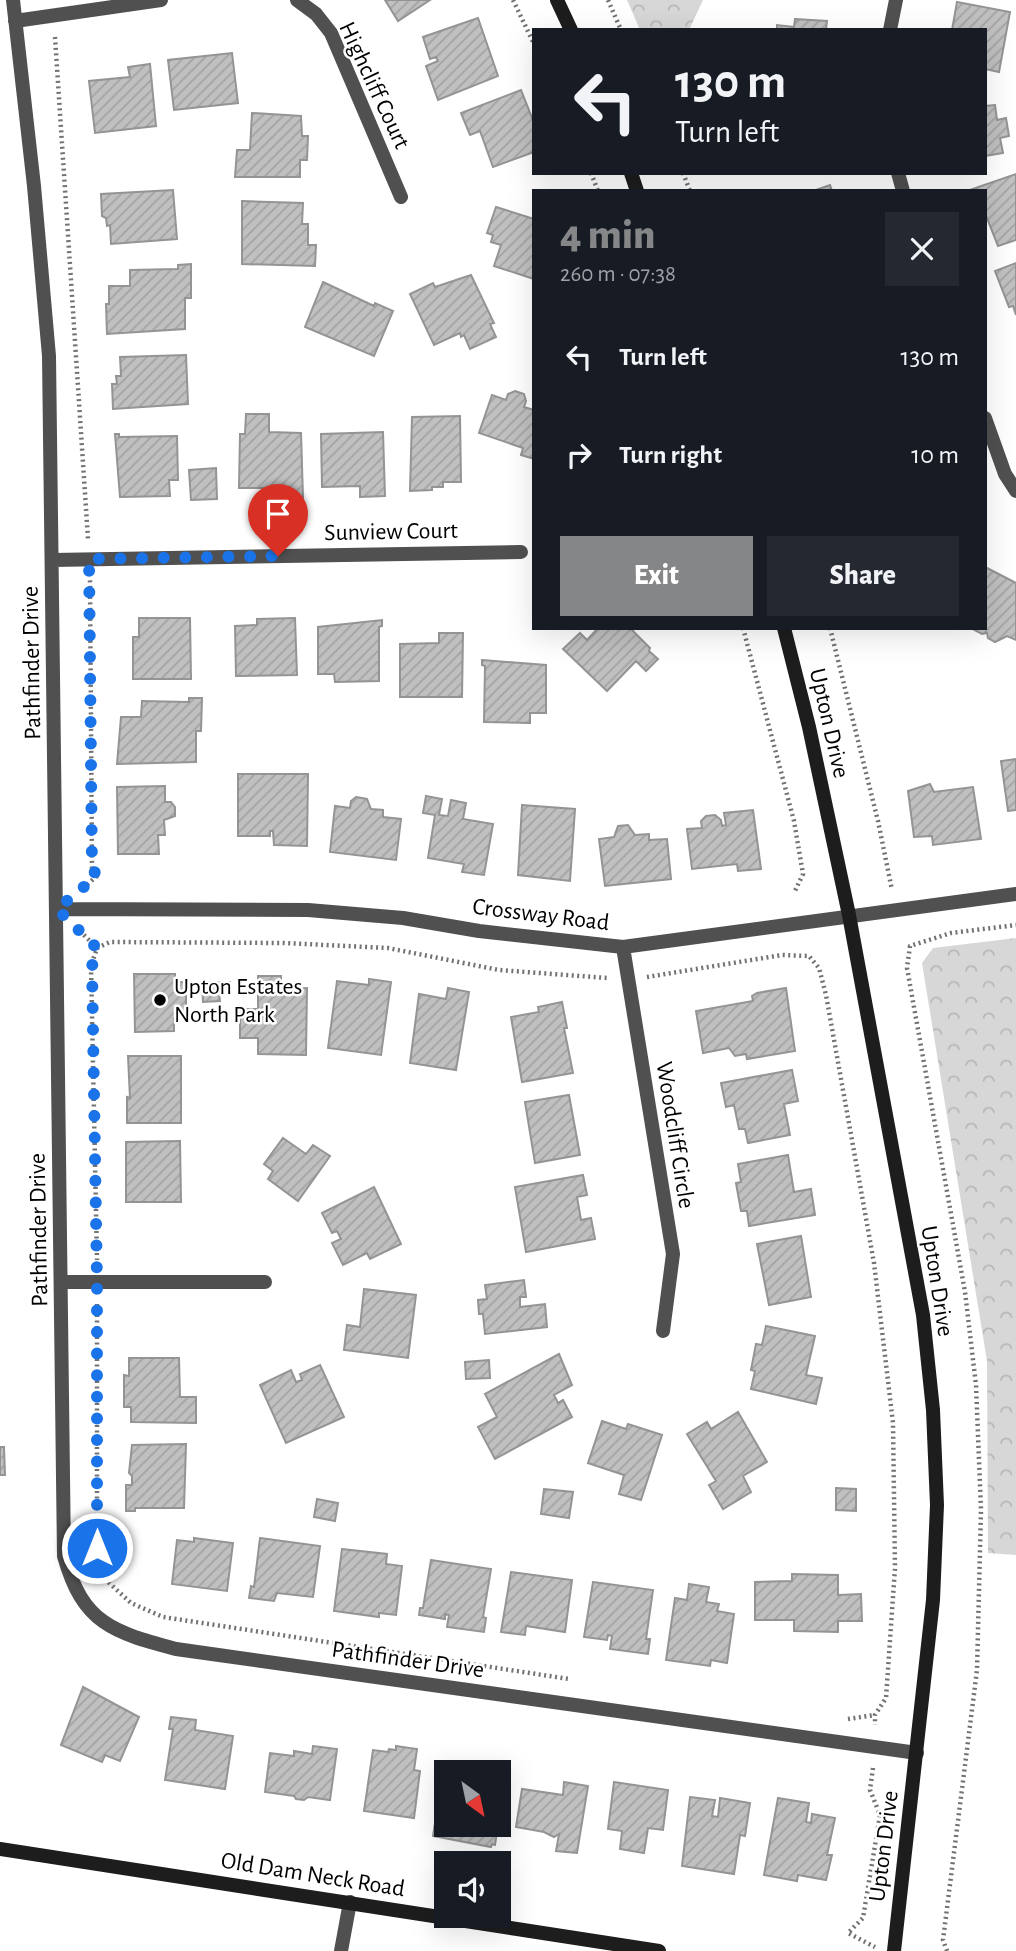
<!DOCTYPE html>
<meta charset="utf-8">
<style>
body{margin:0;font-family:"Alegreya Sans",sans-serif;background:#242831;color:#f1f3f6;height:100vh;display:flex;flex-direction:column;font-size:26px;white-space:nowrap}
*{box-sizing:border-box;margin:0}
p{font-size:23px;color:#9ea1a6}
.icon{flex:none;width:38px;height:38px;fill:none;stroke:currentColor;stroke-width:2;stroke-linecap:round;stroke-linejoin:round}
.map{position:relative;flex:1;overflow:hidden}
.panel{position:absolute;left:532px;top:189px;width:455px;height:441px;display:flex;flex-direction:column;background:#171b24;border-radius:0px;box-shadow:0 7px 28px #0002}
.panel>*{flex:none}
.guide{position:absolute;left:532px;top:28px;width:455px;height:147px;border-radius:0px;box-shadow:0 7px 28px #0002;background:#171b24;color:#f1f3f6;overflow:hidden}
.needle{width:46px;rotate:147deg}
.tools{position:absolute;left:434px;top:1760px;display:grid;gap:14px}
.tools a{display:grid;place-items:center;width:77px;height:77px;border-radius:0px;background:#171b24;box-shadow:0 7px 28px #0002;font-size:35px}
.pin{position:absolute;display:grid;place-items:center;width:60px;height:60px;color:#fff;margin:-72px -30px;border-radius:50% 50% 50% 0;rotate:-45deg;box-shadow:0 0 7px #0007}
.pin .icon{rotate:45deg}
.me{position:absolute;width:77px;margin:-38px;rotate:0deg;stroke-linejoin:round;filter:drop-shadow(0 0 5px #0008)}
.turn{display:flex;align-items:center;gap:24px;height:147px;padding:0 28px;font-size:32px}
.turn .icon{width:91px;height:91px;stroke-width:2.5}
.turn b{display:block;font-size:49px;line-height:60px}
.round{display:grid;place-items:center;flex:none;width:74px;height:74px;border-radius:0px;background:#242831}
.head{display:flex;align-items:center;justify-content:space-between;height:119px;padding:0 28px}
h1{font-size:42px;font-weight:800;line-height:52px;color:#858687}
.button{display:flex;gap:14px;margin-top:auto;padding:14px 28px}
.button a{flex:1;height:80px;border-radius:0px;background:#858687;color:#fff;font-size:28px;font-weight:800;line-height:80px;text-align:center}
.button a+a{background:#242831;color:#f1f3f6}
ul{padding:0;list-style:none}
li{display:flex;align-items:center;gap:21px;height:98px;padding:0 28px}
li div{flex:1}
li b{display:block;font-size:26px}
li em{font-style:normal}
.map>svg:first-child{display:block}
.forest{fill:url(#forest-crowns)}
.building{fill:url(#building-hatch);stroke:#949494;stroke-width:2}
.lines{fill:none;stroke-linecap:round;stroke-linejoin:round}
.path{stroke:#727272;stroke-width:4.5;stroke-dasharray:2 3.5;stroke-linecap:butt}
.street{stroke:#505050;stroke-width:14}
.secondary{stroke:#1d1d1d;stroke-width:14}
.route{stroke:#1a73e8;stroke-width:12;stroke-dasharray:0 21.6}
.poi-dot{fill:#000;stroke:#fff;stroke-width:2.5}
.labels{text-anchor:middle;stroke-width:5;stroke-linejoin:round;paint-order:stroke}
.street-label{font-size:24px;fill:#000;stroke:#fff}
.poi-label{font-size:24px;fill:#000;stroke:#fff;text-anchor:start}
</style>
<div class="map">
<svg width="1016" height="1951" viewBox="0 0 1016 1951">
<defs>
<pattern id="forest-crowns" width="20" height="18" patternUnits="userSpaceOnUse" patternTransform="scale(1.75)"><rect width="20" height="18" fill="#d7d7d7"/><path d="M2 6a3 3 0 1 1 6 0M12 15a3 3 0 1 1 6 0" fill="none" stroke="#b7b7b7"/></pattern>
<pattern id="building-hatch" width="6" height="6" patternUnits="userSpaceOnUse" patternTransform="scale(1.75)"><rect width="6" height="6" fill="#c0c0c0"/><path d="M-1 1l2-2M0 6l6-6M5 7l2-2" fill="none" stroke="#a3a3a3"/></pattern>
</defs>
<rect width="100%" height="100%" fill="#fff"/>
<!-- forest -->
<path class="forest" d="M 627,0 L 703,0 L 689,30 L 640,30 Z
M 1016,938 L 1016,1555 L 988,1553 L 987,1361 L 922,963 L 933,948 Z"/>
<!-- building -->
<path class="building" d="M 385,0 L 430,0 L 398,21 Z
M 957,2 L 1010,12 L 999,72 L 985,69 L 985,30 L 952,30 Z
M 478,18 L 498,76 L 438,100 L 426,66 L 438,61 L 436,57 L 430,59 L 423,37 Z
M 795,19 L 827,21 L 826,30 L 777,30 L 777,25 L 794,27 Z
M 232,53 L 238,103 L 174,110 L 168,60 Z
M 150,64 L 156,126 L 95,133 L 89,81 L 130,77 L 128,67 Z
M 521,90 L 534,123 L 534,152 L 493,167 L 480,131 L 470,135 L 461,113 Z
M 995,105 L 997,120 L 1006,118 L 1009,136 L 1000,138 L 1003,153 L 985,156 L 985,106 Z
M 252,113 L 301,116 L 302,136 L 308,136 L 307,160 L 300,160 L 300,177 L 235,177 L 237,150 L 250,150 Z
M 1016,174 L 1016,240 L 998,246 L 985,213 L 985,191 L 967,191 Z
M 830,185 L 832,191 L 813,191 Z
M 173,190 L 177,239 L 111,244 L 110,225 L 107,226 L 106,218 L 102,216 L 101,194 Z
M 242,201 L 303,203 L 302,224 L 308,224 L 308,245 L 316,245 L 315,266 L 242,264 Z
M 496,207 L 534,219 L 534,279 L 494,266 L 501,245 L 491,242 L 493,235 L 487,233 Z
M 1016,263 L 1016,315 L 1013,306 L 1009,307 L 995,271 Z
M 191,264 L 191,298 L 185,298 L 185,329 L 107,334 L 106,304 L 109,304 L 109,286 L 130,286 L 130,270 L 178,269 L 178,265 Z
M 471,275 L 494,323 L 490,324 L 496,337 L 470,349 L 464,335 L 461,337 L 460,333 L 434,345 L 410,294 L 433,283 L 435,287 Z
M 323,282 L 374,306 L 375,303 L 393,311 L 374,356 L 305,327 Z
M 186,355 L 188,404 L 113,409 L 112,384 L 117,384 L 116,376 L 121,376 L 120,357 Z
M 515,391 L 524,394 L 526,401 L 524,407 L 534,410 L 534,459 L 521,455 L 523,448 L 479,433 L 492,395 L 506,400 L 508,394 Z
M 246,414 L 269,414 L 269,432 L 301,433 L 303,498 L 277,498 L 277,488 L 239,488 L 240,434 L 245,434 Z
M 460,416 L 461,482 L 443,482 L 443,487 L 432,487 L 432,490 L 410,491 L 412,417 Z
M 383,432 L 385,496 L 360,497 L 360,486 L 322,487 L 321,434 Z
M 115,434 L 119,434 L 119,437 L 177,436 L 178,480 L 169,480 L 170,496 L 120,497 Z
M 216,468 L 217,499 L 191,500 L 189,470 Z
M 985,567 L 1016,583 L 1016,640 L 1007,636 L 995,642 L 988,638 L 987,633 L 982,634 L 971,628 L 985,628 Z
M 139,618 L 190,618 L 191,679 L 133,679 L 133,637 L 139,637 Z
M 295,618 L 297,675 L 236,676 L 235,626 L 257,625 L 257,619 Z
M 382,620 L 382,626 L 379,627 L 379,681 L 335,682 L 334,674 L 318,674 L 318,627 Z
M 598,628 L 630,628 L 650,648 L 649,651 L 658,659 L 646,671 L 636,661 L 607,691 L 563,649 L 580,633 L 587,640 Z
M 439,633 L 463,633 L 462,697 L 400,697 L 400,644 L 439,643 Z
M 482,660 L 546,665 L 546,713 L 530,713 L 530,723 L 484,722 L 485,666 L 482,665 Z
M 189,698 L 202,698 L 201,731 L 196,731 L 196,762 L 117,764 L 121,717 L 141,717 L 142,701 L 189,702 Z
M 1016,759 L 1016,810 L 1008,811 L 1001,761 Z
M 238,774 L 308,774 L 307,846 L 274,845 L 273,831 L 270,831 L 270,836 L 238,836 Z
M 930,784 L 934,792 L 973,787 L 981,839 L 933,845 L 932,836 L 914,837 L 908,791 Z
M 165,786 L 165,802 L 171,802 L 175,807 L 175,816 L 164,820 L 165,835 L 158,835 L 159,854 L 118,854 L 117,787 Z
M 426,796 L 442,799 L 439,815 L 448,816 L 451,800 L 466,803 L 463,819 L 493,824 L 484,875 L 462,872 L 464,864 L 428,858 L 435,815 L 423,813 Z
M 356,797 L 367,799 L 371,809 L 383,810 L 383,817 L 401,819 L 396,860 L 330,852 L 335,806 L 350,808 L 351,801 Z
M 522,805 L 575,809 L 570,881 L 518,875 Z
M 753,810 L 761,869 L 738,871 L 737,864 L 692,869 L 687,829 L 702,828 L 701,821 L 706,816 L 715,815 L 721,820 L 722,826 L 726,825 L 724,813 Z
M 628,825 L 635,835 L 649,834 L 649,840 L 667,839 L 671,879 L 605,886 L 599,839 L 614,837 L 618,826 Z
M 134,974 L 175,974 L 175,982 L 186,982 L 186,1018 L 174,1018 L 174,1031 L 135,1032 Z
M 258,976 L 281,976 L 281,985 L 290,984 L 290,989 L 307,988 L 306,1055 L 258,1054 L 258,1038 L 240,1038 L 240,1009 L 258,1009 Z
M 369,979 L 391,982 L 381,1055 L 328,1048 L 337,981 L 369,985 Z
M 230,982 L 231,992 L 219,993 L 220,1001 L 203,1002 L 202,983 Z
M 448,988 L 469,992 L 456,1070 L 410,1063 L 419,994 L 446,999 Z
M 786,988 L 795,1051 L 747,1059 L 746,1054 L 735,1056 L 729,1048 L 703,1053 L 696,1011 L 753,1001 L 752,996 L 757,993 Z
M 562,1002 L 567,1028 L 564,1028 L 573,1073 L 522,1082 L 511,1017 L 539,1012 L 538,1007 Z
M 128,1056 L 181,1056 L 181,1123 L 127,1123 L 127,1097 L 130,1098 Z
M 792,1070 L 798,1101 L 784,1104 L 790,1135 L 748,1143 L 745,1129 L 739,1129 L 734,1105 L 726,1107 L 721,1083 Z
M 569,1095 L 580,1155 L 535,1163 L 525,1102 Z
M 283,1138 L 306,1154 L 313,1145 L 330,1156 L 298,1201 L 268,1179 L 273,1171 L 264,1164 Z
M 180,1141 L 181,1202 L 126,1202 L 126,1142 Z
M 788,1155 L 794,1192 L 811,1189 L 815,1215 L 749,1226 L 747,1211 L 741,1211 L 736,1183 L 741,1182 L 738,1164 Z
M 583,1175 L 587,1195 L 577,1197 L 581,1220 L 591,1218 L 595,1239 L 526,1252 L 515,1187 Z
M 374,1187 L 401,1244 L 370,1259 L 367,1253 L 343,1265 L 332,1243 L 341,1239 L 337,1231 L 332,1233 L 322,1213 Z
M 801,1236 L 811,1297 L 769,1305 L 757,1244 Z
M 524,1280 L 526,1297 L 520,1297 L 520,1307 L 545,1304 L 547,1327 L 485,1334 L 483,1314 L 479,1314 L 478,1300 L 487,1299 L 485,1285 Z
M 364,1289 L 416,1295 L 408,1358 L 344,1350 L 347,1325 L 360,1327 Z
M 766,1326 L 815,1336 L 806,1375 L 822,1378 L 816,1404 L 751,1389 L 755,1371 L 751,1370 L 756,1344 L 762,1345 Z
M 559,1354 L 572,1385 L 554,1395 L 558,1403 L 563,1400 L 572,1417 L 495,1459 L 478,1427 L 497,1417 L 485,1394 Z
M 129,1358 L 179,1358 L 180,1397 L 196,1397 L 196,1423 L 131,1422 L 131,1407 L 124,1407 L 124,1375 L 129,1376 Z
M 489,1360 L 490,1378 L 466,1379 L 465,1362 Z
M 320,1365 L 344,1417 L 286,1443 L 260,1385 L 291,1370 L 296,1382 L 302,1380 L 300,1374 Z
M 738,1412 L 767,1462 L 743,1476 L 751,1492 L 723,1509 L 709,1485 L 716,1481 L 687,1434 L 707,1422 L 711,1429 Z
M 602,1421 L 626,1429 L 628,1424 L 662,1435 L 641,1500 L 619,1494 L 624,1475 L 588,1463 Z
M 186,1444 L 184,1508 L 135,1508 L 135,1511 L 126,1511 L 126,1485 L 132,1485 L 132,1476 L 129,1473 L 132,1445 Z
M 0,1447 L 4,1447 L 5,1475 L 0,1475 Z
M 836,1488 L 856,1489 L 856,1511 L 836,1510 Z
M 544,1489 L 573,1492 L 569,1518 L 541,1514 Z
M 317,1499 L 338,1503 L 335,1521 L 314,1517 Z
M 194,1538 L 233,1543 L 227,1591 L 172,1584 L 177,1540 L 194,1542 Z
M 260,1538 L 320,1546 L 313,1597 L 277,1593 L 274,1601 L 249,1598 L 251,1586 L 254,1587 Z
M 342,1549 L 387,1554 L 386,1564 L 402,1566 L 396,1615 L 379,1613 L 379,1617 L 334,1611 Z
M 431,1560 L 491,1569 L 483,1617 L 486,1618 L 484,1632 L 447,1627 L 449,1615 L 445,1614 L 445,1619 L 419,1615 L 420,1608 L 423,1608 Z
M 511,1572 L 572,1580 L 565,1632 L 526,1626 L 525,1635 L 501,1632 Z
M 792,1574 L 838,1575 L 838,1595 L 861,1594 L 862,1621 L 838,1621 L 838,1632 L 794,1631 L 794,1620 L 755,1620 L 755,1582 L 792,1581 Z
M 593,1582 L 653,1590 L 646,1639 L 650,1639 L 648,1654 L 610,1649 L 612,1636 L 608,1635 L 607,1640 L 584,1637 Z
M 689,1584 L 709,1587 L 706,1602 L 719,1604 L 717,1611 L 734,1614 L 727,1663 L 711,1660 L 710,1666 L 666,1660 L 675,1598 L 687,1600 Z
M 83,1687 L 139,1717 L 120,1761 L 105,1755 L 102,1762 L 61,1745 Z
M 171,1717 L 196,1720 L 195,1730 L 233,1736 L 225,1789 L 165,1780 L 173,1729 L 169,1729 Z
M 313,1746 L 337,1749 L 330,1800 L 308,1797 L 304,1800 L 296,1799 L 294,1796 L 265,1792 L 270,1753 L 294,1756 L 294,1751 L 312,1754 Z
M 396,1746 L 417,1749 L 414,1770 L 420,1771 L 414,1818 L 364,1811 L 373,1750 L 388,1752 L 389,1749 L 396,1750 Z
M 464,1765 L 502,1771 L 501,1777 L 505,1778 L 499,1820 L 499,1773 L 463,1773 Z
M 443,1770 L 458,1773 L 446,1773 L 446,1825 L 498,1825 L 495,1845 L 492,1844 L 491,1847 L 433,1836 Z
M 564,1782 L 588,1786 L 577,1853 L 556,1851 L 559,1834 L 554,1837 L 544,1832 L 516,1827 L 522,1789 L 563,1795 Z
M 614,1782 L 668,1790 L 663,1830 L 648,1828 L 644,1853 L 620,1849 L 622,1831 L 608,1829 Z
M 690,1797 L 715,1800 L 712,1816 L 718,1817 L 720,1798 L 750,1803 L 745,1836 L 740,1835 L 734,1874 L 682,1866 Z
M 778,1798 L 809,1803 L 806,1822 L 811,1823 L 812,1814 L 835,1818 L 827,1855 L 832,1855 L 826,1880 L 798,1875 L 797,1881 L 764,1875 Z"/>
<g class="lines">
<!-- path -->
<path class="path" d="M 513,0 L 534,44
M 608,0 L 621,30
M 55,37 L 88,539
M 591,173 L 598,191
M 683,173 L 690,191
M 743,628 L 794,821 L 803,874 L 795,891
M 830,628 L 878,821 L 892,890
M 83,888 L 97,876 L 92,868 L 90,579
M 80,931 L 97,948 L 91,966 L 97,1260
M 97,948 L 110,942 L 284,943 L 388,948 L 499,970 L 607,978
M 647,977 L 782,955 L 809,956 L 819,968 L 826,995 L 874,1263 L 893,1423 L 895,1568 L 886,1698 L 875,1715 L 875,1725
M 97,1304 L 97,1548 L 107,1581 L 131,1603 L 163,1617 L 569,1679
M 848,1719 L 875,1715
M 873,1768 L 870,1790 L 880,1815 L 863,1918 L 848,1933 L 875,1947
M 947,1951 L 943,1940 L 977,1670 L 981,1510 L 976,1385 L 965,1292 L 907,968 L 910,946 L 951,933 L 1016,925"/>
<!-- street -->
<path class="street" d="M 13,0 L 34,186 L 49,356 L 64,1556 C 83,1624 113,1632 176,1649 L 917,1753
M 297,0 L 316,14 L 331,33 L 401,197
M 15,21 L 161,0
M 890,30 L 896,0
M 898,173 L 903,191
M 985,418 L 1005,474 L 1016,491
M 53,560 L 521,552
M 57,909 L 308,910 L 403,918 L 479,931 L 623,947 L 1016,894
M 623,947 L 673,1254 L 663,1331
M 61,1282 L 265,1282
M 341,1951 L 350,1902"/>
<!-- secondary -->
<path class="secondary" d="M 557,0 L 571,30
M 631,173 L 637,191
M 784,628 L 809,727 L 849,915 L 923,1315 L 933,1410 L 937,1505 L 933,1600 L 894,1951
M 0,1849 L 659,1951"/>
</g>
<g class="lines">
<!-- route -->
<path class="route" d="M 97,1548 L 97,1282 L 92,966 L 97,948 L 57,909 L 97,876 L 92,868 L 89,559 L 278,556"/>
</g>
<!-- markers -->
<circle class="poi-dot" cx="160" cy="1000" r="7"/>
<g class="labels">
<!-- street labels -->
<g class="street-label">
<text transform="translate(375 85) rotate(65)" y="8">Highcliff Court</text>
<text transform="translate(391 531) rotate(-1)" y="8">Sunview Court</text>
<text transform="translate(31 663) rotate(-91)" y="8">Pathfinder Drive</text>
<text transform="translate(830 723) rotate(77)" y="8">Upton Drive</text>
<text transform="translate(541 914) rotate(7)" y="8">Crossway Road</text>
<text transform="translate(676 1135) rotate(81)" y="8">Woodcliff Circle</text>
<text transform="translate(38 1230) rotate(-91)" y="8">Pathfinder Drive</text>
<text transform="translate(938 1281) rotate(81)" y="8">Upton Drive</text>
<text transform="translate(408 1659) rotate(8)" y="8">Pathfinder Drive</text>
<text transform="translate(883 1846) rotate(-83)" y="8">Upton Drive</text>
<text transform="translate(313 1874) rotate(9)" y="8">Old Dam Neck Road</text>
</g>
<!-- poi labels -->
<g class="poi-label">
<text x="174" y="994">Upton Estates<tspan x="174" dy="28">North Park</tspan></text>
</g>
</g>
</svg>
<div class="tools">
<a><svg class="needle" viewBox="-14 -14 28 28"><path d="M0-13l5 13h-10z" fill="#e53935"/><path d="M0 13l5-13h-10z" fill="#9ea1a6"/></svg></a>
<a><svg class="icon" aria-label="sound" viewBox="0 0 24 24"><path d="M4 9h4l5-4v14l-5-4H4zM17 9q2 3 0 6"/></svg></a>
</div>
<div class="pin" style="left:278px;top:556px;background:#d93025"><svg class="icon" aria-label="arrive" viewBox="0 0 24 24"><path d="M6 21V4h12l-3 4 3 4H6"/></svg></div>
<svg class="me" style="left:97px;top:1548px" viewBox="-20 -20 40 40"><circle r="17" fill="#1a73e8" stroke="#fff" stroke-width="3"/><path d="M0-11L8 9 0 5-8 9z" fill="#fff"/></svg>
<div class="guide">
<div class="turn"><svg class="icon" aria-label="left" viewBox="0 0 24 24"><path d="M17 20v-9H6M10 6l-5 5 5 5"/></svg><div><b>130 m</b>Turn left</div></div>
</div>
<section class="panel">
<div class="head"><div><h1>4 min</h1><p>260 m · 07:38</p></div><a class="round"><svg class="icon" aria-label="close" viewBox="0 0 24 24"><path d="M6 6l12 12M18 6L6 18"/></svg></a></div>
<ul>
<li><svg class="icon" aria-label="left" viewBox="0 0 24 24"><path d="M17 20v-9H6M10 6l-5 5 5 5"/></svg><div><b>Turn left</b></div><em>130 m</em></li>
<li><svg class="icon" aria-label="right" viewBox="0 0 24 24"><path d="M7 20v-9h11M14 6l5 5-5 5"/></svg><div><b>Turn right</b></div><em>10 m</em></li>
</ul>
<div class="button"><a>Exit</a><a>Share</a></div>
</section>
</div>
